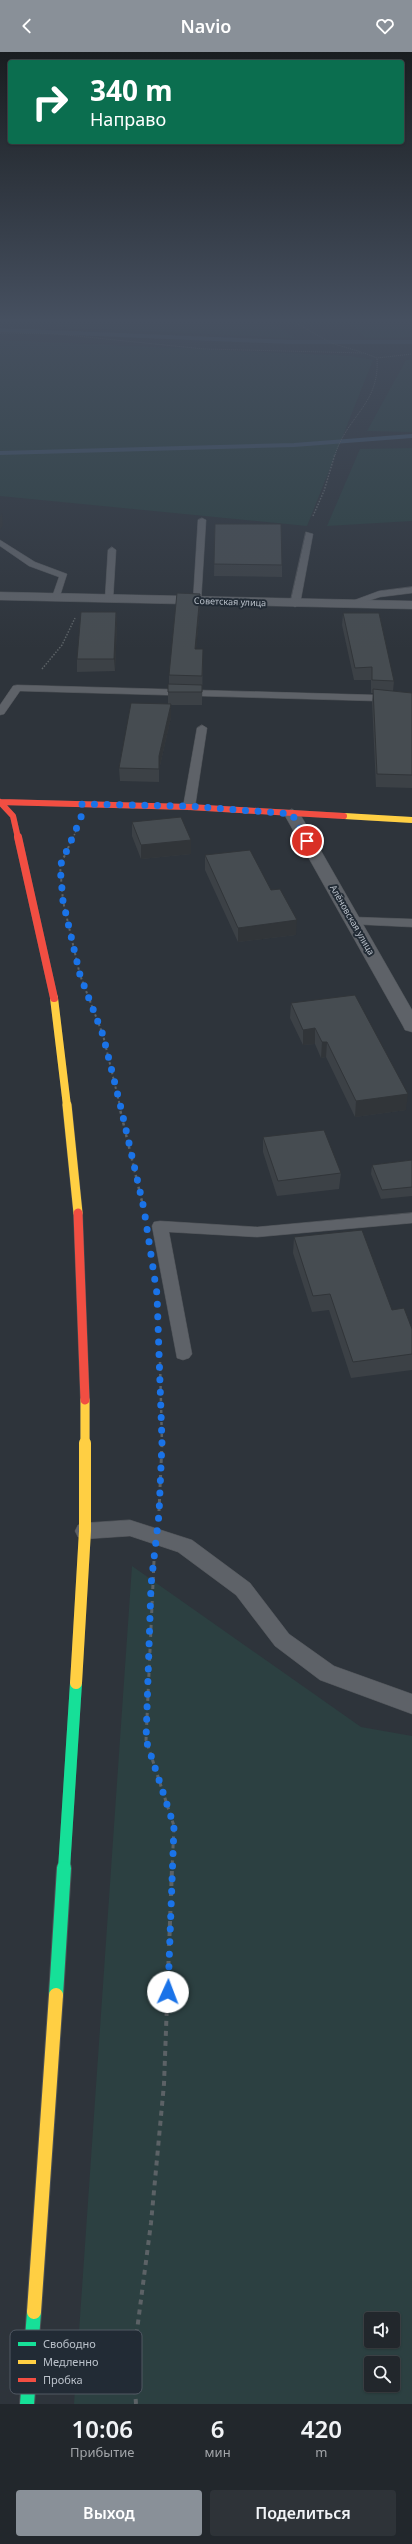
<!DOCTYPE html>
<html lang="ru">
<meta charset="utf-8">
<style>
body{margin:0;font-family:"Noto Sans",sans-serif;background:#2e3338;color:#f1f3f6;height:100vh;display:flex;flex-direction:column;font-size:15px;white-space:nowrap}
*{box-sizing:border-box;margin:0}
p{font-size:13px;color:#a2a5a9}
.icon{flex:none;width:22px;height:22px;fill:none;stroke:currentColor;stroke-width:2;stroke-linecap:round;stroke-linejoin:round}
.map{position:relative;height:2352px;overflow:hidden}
.details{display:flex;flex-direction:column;background:#22272c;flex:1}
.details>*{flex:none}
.guide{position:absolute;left:8px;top:8px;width:396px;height:84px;border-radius:4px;box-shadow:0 1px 3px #0004,0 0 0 1px #3f4448;background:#0b6e4f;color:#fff;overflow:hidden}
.buttons{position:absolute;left:364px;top:2260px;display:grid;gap:8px}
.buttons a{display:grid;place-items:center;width:36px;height:36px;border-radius:4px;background:#22272c;box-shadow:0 1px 3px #0004,0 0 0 1px #3f4448;font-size:20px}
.pin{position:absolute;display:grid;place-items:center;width:34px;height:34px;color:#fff;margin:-17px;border:2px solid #fff;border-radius:50%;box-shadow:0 1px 4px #0007}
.me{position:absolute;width:44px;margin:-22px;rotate:2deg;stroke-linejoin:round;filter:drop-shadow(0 0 3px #0008)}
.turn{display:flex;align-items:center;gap:14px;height:84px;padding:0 16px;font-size:18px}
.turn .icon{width:52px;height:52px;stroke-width:2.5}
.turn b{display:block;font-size:28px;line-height:34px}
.eta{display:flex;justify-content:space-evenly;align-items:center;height:68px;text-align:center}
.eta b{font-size:24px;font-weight:600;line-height:28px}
.cta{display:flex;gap:8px;margin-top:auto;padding:8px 16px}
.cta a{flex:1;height:46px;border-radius:4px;background:#899098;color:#fff;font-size:16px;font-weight:600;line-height:46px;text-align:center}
.cta a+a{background:#2e3338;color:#f1f3f6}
header{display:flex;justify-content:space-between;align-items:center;height:52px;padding:0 16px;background:#899098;color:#fff;font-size:18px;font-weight:600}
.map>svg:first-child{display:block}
.green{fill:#2c4041;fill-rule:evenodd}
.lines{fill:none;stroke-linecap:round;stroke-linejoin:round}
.stream{stroke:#3e5064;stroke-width:4}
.lane-casing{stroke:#4c5055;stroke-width:1}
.street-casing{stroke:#4c5055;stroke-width:1}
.fast-far1-casing{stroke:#4c5055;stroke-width:12}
.fast-casing{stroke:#4c5055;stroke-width:16}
.slow-far4-casing{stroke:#4c5055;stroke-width:6}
.slow-far3-casing{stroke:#4c5055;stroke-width:8}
.slow-far2-casing{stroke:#4c5055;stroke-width:10}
.slow-far1-casing{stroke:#4c5055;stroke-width:12}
.slow-casing{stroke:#4c5055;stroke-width:16}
.jam-far2-casing{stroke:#4c5055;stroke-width:6}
.jam-far1-casing{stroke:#4c5055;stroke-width:8}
.jam-casing{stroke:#4c5055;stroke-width:10}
.path-far5{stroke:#5c6266;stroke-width:1;stroke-dasharray:1 1;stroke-linecap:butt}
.path-far4{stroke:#5c6266;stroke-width:1.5;stroke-dasharray:1.5 1.5;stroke-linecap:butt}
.path-far3{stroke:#5c6266;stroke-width:2;stroke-dasharray:2.5 2.5;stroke-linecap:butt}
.path-far2{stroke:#5c6266;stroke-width:2.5;stroke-dasharray:3 3;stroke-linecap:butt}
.path-far1{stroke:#5c6266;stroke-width:3;stroke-dasharray:4 4;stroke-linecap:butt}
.path{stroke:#5c6266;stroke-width:4;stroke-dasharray:5 5;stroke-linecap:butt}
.lane{fill:#5e6268;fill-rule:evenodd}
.street{fill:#5e6268;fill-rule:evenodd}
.fast-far1{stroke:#16e098;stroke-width:12}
.fast{stroke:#16e098;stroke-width:14}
.slow-far4{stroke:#ffcf43;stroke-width:6}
.slow-far3{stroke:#ffcf43;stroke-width:8}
.slow-far2{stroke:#ffcf43;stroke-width:9}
.slow-far1{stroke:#ffcf43;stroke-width:12}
.slow{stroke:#ffcf43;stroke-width:14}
.jam-far2{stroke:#f24e42;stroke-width:6}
.jam-far1{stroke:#f24e42;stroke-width:8}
.jam{stroke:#f24e42;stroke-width:9}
.wall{fill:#3c4146}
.shaded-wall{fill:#313539}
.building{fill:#464c51;stroke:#313539}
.route{stroke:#1a73e8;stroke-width:7;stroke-dasharray:0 12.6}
.labels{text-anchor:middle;stroke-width:4;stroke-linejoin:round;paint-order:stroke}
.far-street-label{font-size:9px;fill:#bac1ca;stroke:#222b35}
.key{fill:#222b35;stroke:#505862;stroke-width:1}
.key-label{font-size:11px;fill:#bac1ca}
</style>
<header><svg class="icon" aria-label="back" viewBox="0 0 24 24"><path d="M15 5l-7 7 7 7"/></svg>Navio<svg class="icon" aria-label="heart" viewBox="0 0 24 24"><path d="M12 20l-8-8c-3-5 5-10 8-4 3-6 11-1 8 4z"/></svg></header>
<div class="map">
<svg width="412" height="2352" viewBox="0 0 412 2352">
<rect width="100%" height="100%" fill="#2e343b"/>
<!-- green -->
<path class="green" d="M 59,268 L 270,268 L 294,286 L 58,275 Z
M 347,268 L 412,268 L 412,285 L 366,286 Z
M 0,288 L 350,304 L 373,308 L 307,474 L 0,444 Z
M 406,308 L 412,308 L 412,380 L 367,379 Z
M 412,396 L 412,469 L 327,474 L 360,397 Z
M 132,1514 L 361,1675 L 412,1684 L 412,2352 L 74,2352 ZM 371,2267 L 393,2267 L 393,2289 L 371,2289 ZM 371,2311 L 393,2311 L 393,2333 L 371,2333 Z"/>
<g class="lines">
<!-- stream -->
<path class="stream" d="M 0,278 L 289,290 L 412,290
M 0,401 L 294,393 L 412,384"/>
<defs>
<path id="lane" d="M 202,466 L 206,468 L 201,549 L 197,552 L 193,549 L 198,468 Z
M 306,480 L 313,482 L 300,552 L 295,555 L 290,552 Z
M 0,488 L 35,510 L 67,522 L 59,547 L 52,545 L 59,525 L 29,514 L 0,494 Z
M 112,495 L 116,498 L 113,547 L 109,550 L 105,547 L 108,498 Z
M 412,535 L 412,541 L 380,545 L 349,555 L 344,552 L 379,539 Z
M 17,633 L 412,644 L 412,650 L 20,639 L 4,662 L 0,663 L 0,653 L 13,634 Z
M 202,673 L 207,676 L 195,755 L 189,758 L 183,755 L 197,676 Z
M 353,865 L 412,867 L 412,875 L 349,872 L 347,869 Z
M 412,1161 L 412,1171 L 257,1185 L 169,1180 L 192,1302 L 189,1306 L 183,1308 L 177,1306 L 152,1174 L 154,1170 L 160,1169 L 257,1175 Z
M 130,1468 L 192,1488 L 250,1531 L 289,1582 L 334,1614 L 412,1642 L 412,1662 L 320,1628 L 275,1594 L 236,1543 L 178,1500 L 130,1484 L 85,1487 L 78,1485 L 75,1479 L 78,1473 L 85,1471 Z"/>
<path id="street" d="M 0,540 L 412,549 L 412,557 L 0,548 Z
M 292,757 L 300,762 L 412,958 L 412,980 L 405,978 L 403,974 L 284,762 Z"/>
<path id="fast-far1" d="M 64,1817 L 76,1631"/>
<path id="fast" d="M 56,1943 L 64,1816
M 27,2352 L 34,2260"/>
<path id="slow-far4" d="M 344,764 L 412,768"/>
<path id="slow-far3" d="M 54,946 L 67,1054"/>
<path id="slow-far2" d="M 67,1053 L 78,1161
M 85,1348 L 85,1392"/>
<path id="slow-far1" d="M 76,1631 L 85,1479 L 85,1391"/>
<path id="slow" d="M 34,2260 L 56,1943"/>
<path id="jam-far2" d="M 0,750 L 13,764 L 18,786
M 0,750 L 189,755 L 344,764"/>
<path id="jam-far1" d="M 18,785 L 54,946"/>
<path id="jam" d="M 78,1161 L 85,1348"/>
</defs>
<!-- lane casing -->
<use href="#lane" class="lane-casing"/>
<!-- street casing -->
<use href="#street" class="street-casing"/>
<!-- fast-far1 casing -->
<use href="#fast-far1" class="fast-far1-casing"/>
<!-- fast casing -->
<use href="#fast" class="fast-casing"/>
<!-- slow-far4 casing -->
<use href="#slow-far4" class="slow-far4-casing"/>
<!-- slow-far3 casing -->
<use href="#slow-far3" class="slow-far3-casing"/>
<!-- slow-far2 casing -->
<use href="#slow-far2" class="slow-far2-casing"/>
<!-- slow-far1 casing -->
<use href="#slow-far1" class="slow-far1-casing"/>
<!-- slow casing -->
<use href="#slow" class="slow-casing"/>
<!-- jam-far2 casing -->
<use href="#jam-far2" class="jam-far2-casing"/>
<!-- jam-far1 casing -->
<use href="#jam-far1" class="jam-far1-casing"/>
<!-- jam casing -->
<use href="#jam" class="jam-casing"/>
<!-- path-far5 -->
<path class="path-far5" d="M 291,268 L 331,291 L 361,300
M 11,280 L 14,268
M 0,281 L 57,282 L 204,297 L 364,301 L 377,306 L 412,302
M 335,403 C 347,364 380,352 377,306"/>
<!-- path-far4 -->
<path class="path-far4" d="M 313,464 L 324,439 L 335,402
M 42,617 L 62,593 L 75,566
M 73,786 L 78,774"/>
<!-- path-far3 -->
<path class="path-far3" d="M 73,785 L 60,814 L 63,849 L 80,923 L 103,983 L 120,1054"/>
<!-- path-far2 -->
<path class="path-far2" d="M 119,1053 L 144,1158
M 160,1310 L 162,1392"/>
<!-- path-far1 -->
<path class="path-far1" d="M 159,1459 L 162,1391
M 154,1509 L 146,1688 L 174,1774 L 172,1817"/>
<!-- path -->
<path class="path" d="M 136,2352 L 133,2309 L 151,2171 L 164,2032 L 172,1816"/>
<!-- lane -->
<use href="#lane" class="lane"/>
<!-- street -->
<use href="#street" class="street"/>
<!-- fast-far1 -->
<use href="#fast-far1" class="fast-far1"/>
<!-- fast -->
<use href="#fast" class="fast"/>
<!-- slow-far4 -->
<use href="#slow-far4" class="slow-far4"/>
<!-- slow-far3 -->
<use href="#slow-far3" class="slow-far3"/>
<!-- slow-far2 -->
<use href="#slow-far2" class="slow-far2"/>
<!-- slow-far1 -->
<use href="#slow-far1" class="slow-far1"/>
<!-- slow -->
<use href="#slow" class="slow"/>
<!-- jam-far2 -->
<use href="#jam-far2" class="jam-far2"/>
<!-- jam-far1 -->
<use href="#jam-far1" class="jam-far1"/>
<!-- jam -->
<use href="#jam" class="jam"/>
</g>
<!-- wall -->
<path class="wall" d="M 215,472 L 282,513 L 282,525 L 214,524 Z
M 200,554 L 196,597 L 203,597 L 202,653 L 171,653 L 171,665 L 159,718 L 159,730 L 120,729 L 119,716 L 168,652 L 168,640 L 169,632 L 169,623 Z
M 116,560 L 117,572 L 115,619 L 77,620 L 77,607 Z
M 343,561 L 394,629 L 393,639 L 412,641 L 412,736 L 376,735 L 372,650 L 373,641 L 371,641 L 371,628 L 354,628 L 342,573 Z
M 132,770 L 191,788 L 191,802 L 141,807 L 132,784 Z
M 205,803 L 271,838 L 296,883 L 238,890 L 205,818 Z
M 291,951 L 406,1058 L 355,1065 L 326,1005 L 321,1006 L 315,992 L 303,993 L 290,966 Z
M 263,1085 L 341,1121 L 339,1137 L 277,1144 L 263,1100 Z
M 412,1108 L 412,1144 L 381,1147 L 371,1122 L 372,1113 Z
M 294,1185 L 392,1258 L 412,1277 L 412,1318 L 351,1326 L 329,1258 L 312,1260 L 293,1201 Z"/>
<!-- shaded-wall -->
<path class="shaded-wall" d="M 2,461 L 3,473 L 0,478 L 0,465 Z
M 200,542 L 200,554 L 195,610 L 195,597 Z
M 116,560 L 117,572 L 115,619 L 114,607 Z
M 171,652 L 171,665 L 159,718 L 159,730 L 159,704 Z
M 191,788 L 191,802 L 141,807 L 141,793 Z
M 297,868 L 296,883 L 238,890 L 238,876 Z
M 315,976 L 315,992 L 303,993 L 303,978 Z
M 322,990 L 327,990 L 326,1005 L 321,1006 Z
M 408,1042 L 406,1058 L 355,1065 L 356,1049 Z"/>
<!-- building -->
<path class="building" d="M 215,472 L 281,472 L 282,513 L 214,512 Z
M 177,541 L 200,542 L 195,597 L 203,597 L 202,624 L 169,623 Z
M 81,560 L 116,560 L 114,607 L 77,607 Z
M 343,561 L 379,561 L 394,629 L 372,628 L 372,615 L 355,616 Z
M 168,632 L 202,633 L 202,640 L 168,640 Z
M 373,637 L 412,641 L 412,723 L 377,722 Z
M 131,651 L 171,652 L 159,704 L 159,717 L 119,716 Z
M 181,765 L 191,788 L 141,793 L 132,770 Z
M 250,798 L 271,838 L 280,837 L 297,868 L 238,876 L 205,803 Z
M 355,943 L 408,1042 L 356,1049 L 327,990 L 322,990 L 315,976 L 303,978 L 291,951 Z
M 324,1078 L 341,1121 L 278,1129 L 263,1085 Z
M 412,1108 L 412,1135 L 382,1138 L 372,1113 Z
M 362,1178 L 392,1258 L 404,1256 L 412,1277 L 412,1302 L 353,1310 L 330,1242 L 313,1244 L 294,1185 Z"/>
<!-- sky -->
<linearGradient id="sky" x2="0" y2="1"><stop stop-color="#191d20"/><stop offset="0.45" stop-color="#465060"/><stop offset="1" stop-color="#465060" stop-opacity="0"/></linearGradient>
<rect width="412" height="597" fill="url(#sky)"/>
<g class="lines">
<!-- route -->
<path class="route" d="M 168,1940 L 174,1774 L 146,1688 L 151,1533 L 159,1462 L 162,1390 L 157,1242 L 144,1157 L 121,1056 L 103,983 L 80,923 L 63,849 L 60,814 L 81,766 L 82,752 L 189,754 L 292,762 L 307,789"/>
</g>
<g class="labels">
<!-- far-street labels -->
<g class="far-street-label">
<text transform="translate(230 550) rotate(2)" y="3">Советская улица</text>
<text transform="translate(352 868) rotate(60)" y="3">Алёновская улица</text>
</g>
</g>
<!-- legend -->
<rect x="10" y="2278" width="132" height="64" rx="6" class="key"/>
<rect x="18" y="2290" width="18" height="4" fill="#16e098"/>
<rect x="18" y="2308" width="18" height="4" fill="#ffcf43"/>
<rect x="18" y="2326" width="18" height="4" fill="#f24e42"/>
<g class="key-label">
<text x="43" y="2296">Свободно</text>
<text x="43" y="2314">Медленно</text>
<text x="43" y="2332">Пробка</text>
</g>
</svg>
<div class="buttons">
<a><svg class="icon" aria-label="sound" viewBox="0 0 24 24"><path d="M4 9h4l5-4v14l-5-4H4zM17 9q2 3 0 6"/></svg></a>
<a><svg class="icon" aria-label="search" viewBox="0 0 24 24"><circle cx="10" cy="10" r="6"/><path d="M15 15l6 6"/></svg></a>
</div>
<div class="pin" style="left:307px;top:789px;background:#d93025"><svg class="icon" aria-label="arrive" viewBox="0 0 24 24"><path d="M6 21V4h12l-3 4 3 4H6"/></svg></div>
<svg class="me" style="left:168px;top:1940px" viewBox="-20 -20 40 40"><circle r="19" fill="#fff"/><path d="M0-13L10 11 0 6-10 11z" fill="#1a73e8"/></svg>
<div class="guide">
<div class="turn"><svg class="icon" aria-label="right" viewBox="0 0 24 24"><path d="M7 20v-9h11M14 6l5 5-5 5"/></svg><div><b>340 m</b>Направо</div></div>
</div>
</div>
<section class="details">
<div class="eta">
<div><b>10:06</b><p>Прибытие</p></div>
<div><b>6</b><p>мин</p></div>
<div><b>420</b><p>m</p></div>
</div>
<div class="cta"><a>Выход</a><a>Поделиться</a></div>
</section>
